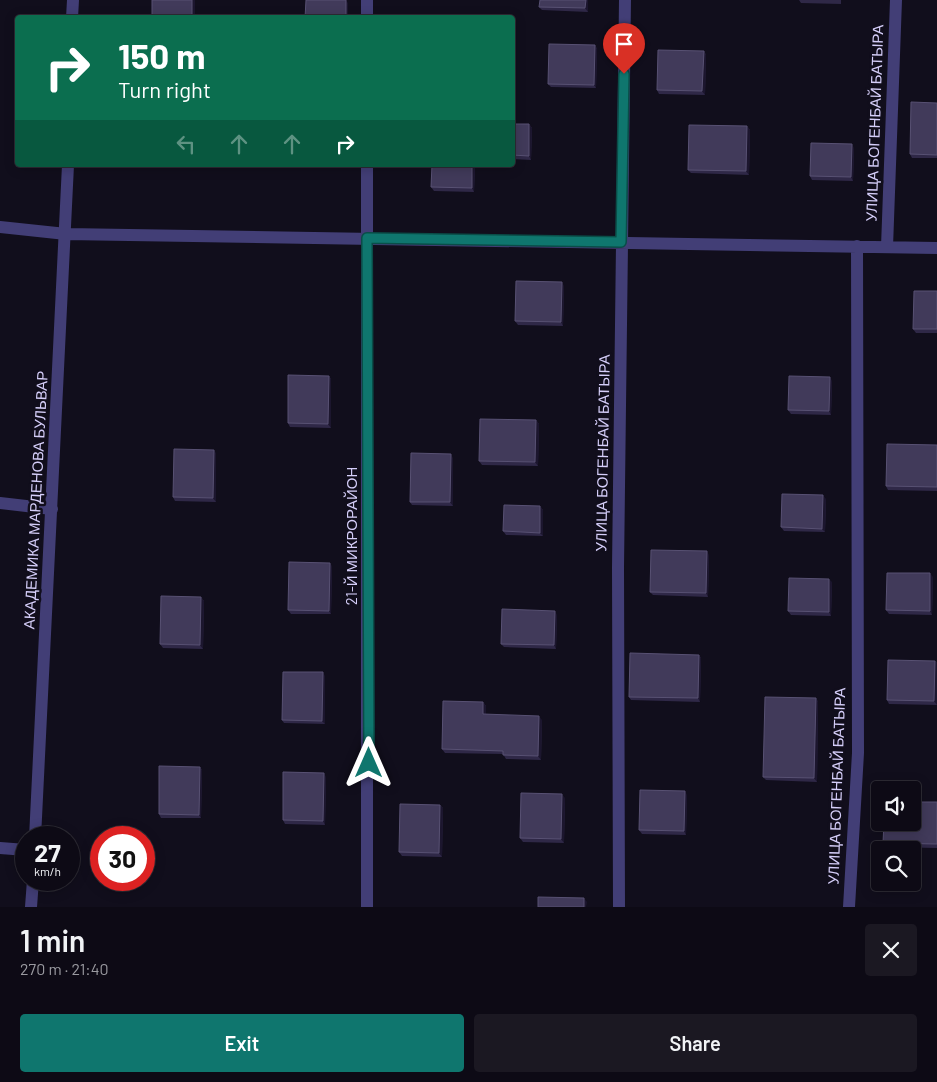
<!DOCTYPE html>
<meta charset="utf-8">
<style>
body{margin:0;font-family:Barlow,sans-serif;background:#1b1822;color:#f1f3f6;height:100vh;display:flex;flex-direction:column;font-size:19px;white-space:nowrap}
*{box-sizing:border-box;margin:0}
p{font-size:16px;color:#9a9aa0}
.icon{flex:none;width:28px;height:28px;fill:none;stroke:currentColor;stroke-width:2;stroke-linecap:round;stroke-linejoin:round}
.map{position:relative;height:907px;overflow:hidden}
.panel{display:flex;flex-direction:column;background:#0d0a15;flex:1}
.panel>*{flex:none}
.banner{position:absolute;left:15px;top:15px;width:500px;height:152px;border-radius:5px;box-shadow:0 2px 12px #0003,0 0 0 1px #2d2b34;background:#0b6e4f;color:#fff;overflow:hidden}
.fabs{position:absolute;left:871px;top:781px;display:grid;gap:10px}
.fabs a{display:grid;place-items:center;width:50px;height:50px;border-radius:5px;background:#0d0a15;box-shadow:0 2px 12px #0003,0 0 0 1px #2d2b34;font-size:25px}
.speed{position:absolute;left:15px;top:826px;display:flex;gap:10px;font-size:25px;font-weight:700;text-align:center}
.speed>*{display:grid;place-content:center;width:65px;height:65px;border-radius:50%;background:#0d0a15;box-shadow:0 2px 12px #0003,0 0 0 1px #2d2b34;line-height:1}
.speed small{font-size:12px;font-weight:400}
.speed .limit{border:8px solid #d22;background:#fff;color:#111}
.pin{position:absolute;display:grid;place-items:center;width:42px;height:42px;color:#fff;margin:-51px -21px;border-radius:50% 50% 50% 0;rotate:-45deg;box-shadow:0 0 5px #0007}
.pin .icon{rotate:45deg}
.me{position:absolute;width:55px;margin:-28px;rotate:0deg;stroke-linejoin:round;filter:drop-shadow(0 0 4px #0008)}
.turn{display:flex;align-items:center;gap:18px;height:105px;padding:0 20px;font-size:22px}
.turn .icon{width:65px;height:65px;stroke-width:2.5}
.turn b{display:block;font-size:35px;line-height:42px}
.lanes{display:flex;align-items:center;height:48px;padding:0 20px;background:#0003;justify-content:center;gap:25px;direction:ltr}
.lanes .off{opacity:.35}
.round{display:grid;place-items:center;flex:none;width:52px;height:52px;border-radius:5px;background:#1b1822}
.summary{display:flex;align-items:center;justify-content:space-between;height:85px;padding:0 20px}
h1{font-size:30px;font-weight:600;line-height:38px}
.action{display:flex;gap:10px;margin-top:auto;padding:10px 20px}
.action a{flex:1;height:58px;border-radius:5px;background:#0f766e;color:#fff;font-size:20px;font-weight:600;line-height:58px;text-align:center}
.action a+a{background:#1b1822;color:#f1f3f6}
.map>svg:first-child{display:block}
.lines{fill:none;stroke-linecap:round;stroke-linejoin:round}
.minor{stroke:#423e76;stroke-width:12}
.wall{fill:#2f2847}
.shaded-wall{fill:#1c162e}
.building{fill:#413a5a;stroke:#585173}
.route-casing{stroke:#0a4d48;stroke-width:12}
.route{stroke:#0f766e;stroke-width:9}
.labels{text-anchor:middle;stroke-width:5;stroke-linejoin:round;paint-order:stroke}
.street-label{font-size:15px;fill:#d5cef9;stroke:#110e1c}
</style>
<div class="map">
<svg width="937" height="907" viewBox="0 0 937 907">
<rect width="100%" height="100%" fill="#110e1c"/>
<g class="lines">
<!-- minor -->
<path class="minor" d="M 72,18 L 73,0
M 367,18 L 367,0
M 367,165 L 367,907
M 0,227 L 66,234 L 937,248
M 887,247 L 896,0
M 0,503 L 52,509
M 35,838 L 68,165
M 0,848 L 26,850
M 31,907 L 33,880
M 619,907 L 618,568 L 625,0
M 849,907 L 858,753 L 857,246"/>
</g>
<!-- wall -->
<path class="wall" d="M 588,0 L 588,12 L 542,10 L 539,7 Z
M 799,0 L 841,0 L 841,4 L 801,3 Z
M 595,45 L 597,49 L 596,88 L 551,87 L 548,84 Z
M 704,51 L 706,55 L 705,95 L 659,94 L 657,90 Z
M 937,103 L 937,158 L 912,158 L 910,154 Z
M 512,124 L 529,124 L 532,128 L 531,160 L 512,159 Z
M 747,126 L 750,130 L 749,175 L 691,173 L 688,170 Z
M 854,148 L 853,181 L 812,180 L 810,176 Z
M 432,165 L 475,165 L 474,192 L 434,191 L 431,187 Z
M 564,286 L 563,326 L 518,325 L 515,321 Z
M 937,291 L 937,333 L 916,333 L 913,329 Z
M 329,376 L 331,379 L 331,428 L 290,427 L 288,423 Z
M 832,381 L 831,415 L 791,414 L 788,410 Z
M 536,420 L 539,424 L 538,466 L 482,465 L 479,461 Z
M 937,445 L 937,491 L 888,490 L 886,486 Z
M 216,453 L 216,502 L 175,501 L 173,497 Z
M 453,458 L 453,506 L 412,505 L 410,502 Z
M 826,499 L 825,532 L 784,531 L 781,527 Z
M 540,506 L 543,510 L 543,536 L 506,535 L 503,531 Z
M 709,555 L 708,597 L 653,595 L 650,592 Z
M 332,566 L 331,614 L 291,614 L 288,610 Z
M 933,577 L 932,615 L 889,614 L 886,610 Z
M 832,582 L 831,616 L 791,615 L 788,611 Z
M 201,597 L 204,601 L 203,649 L 163,648 L 160,644 Z
M 557,615 L 556,649 L 504,647 L 501,644 Z
M 699,655 L 701,658 L 700,702 L 631,700 L 629,697 Z
M 935,661 L 937,663 L 937,705 L 889,704 L 887,700 Z
M 325,676 L 325,724 L 284,723 L 282,720 Z
M 816,698 L 818,702 L 817,782 L 766,780 L 763,777 Z
M 483,702 L 486,706 L 486,714 L 542,720 L 541,760 L 506,759 L 503,754 L 445,753 L 442,749 Z
M 200,767 L 202,770 L 201,818 L 161,818 L 159,814 Z
M 326,777 L 325,825 L 285,824 L 283,820 Z
M 687,795 L 686,835 L 642,834 L 639,830 Z
M 565,798 L 564,843 L 523,842 L 520,838 Z
M 937,802 L 937,848 L 886,847 L 883,843 Z
M 440,805 L 443,808 L 442,857 L 402,856 L 399,852 Z"/>
<!-- shaded-wall -->
<path class="shaded-wall" d="M 192,0 L 195,0 L 195,18 L 192,18 Z
M 346,0 L 348,3 L 348,18 L 346,18 Z
M 586,0 L 588,0 L 588,12 L 585,8 Z
M 595,45 L 597,49 L 596,88 L 594,85 Z
M 704,51 L 706,55 L 705,95 L 702,91 Z
M 529,124 L 532,128 L 531,160 L 529,156 Z
M 747,126 L 750,130 L 749,175 L 746,171 Z
M 852,144 L 854,148 L 853,181 L 851,177 Z
M 472,165 L 475,165 L 474,192 L 472,188 Z
M 562,282 L 564,286 L 563,326 L 561,322 Z
M 329,376 L 331,379 L 331,428 L 328,424 Z
M 830,377 L 832,381 L 831,415 L 829,411 Z
M 536,420 L 539,424 L 538,466 L 535,462 Z
M 214,450 L 216,453 L 216,502 L 213,498 Z
M 451,454 L 453,458 L 453,506 L 450,502 Z
M 823,495 L 826,499 L 825,532 L 822,529 Z
M 540,506 L 543,510 L 543,536 L 540,533 Z
M 707,551 L 709,555 L 708,597 L 706,593 Z
M 330,563 L 332,566 L 331,614 L 329,611 Z
M 930,573 L 933,577 L 932,615 L 930,611 Z
M 829,579 L 832,582 L 831,616 L 829,612 Z
M 201,597 L 204,601 L 203,649 L 200,645 Z
M 555,611 L 557,615 L 556,649 L 554,645 Z
M 699,655 L 701,658 L 700,702 L 698,698 Z
M 935,661 L 937,663 L 937,705 L 934,701 Z
M 323,672 L 325,676 L 325,724 L 322,721 Z
M 816,698 L 818,702 L 817,782 L 814,778 Z
M 483,702 L 486,706 L 486,718 L 483,714 Z
M 539,716 L 542,720 L 541,760 L 538,756 Z
M 200,767 L 202,770 L 201,818 L 199,815 Z
M 324,773 L 326,777 L 325,825 L 323,821 Z
M 685,791 L 687,795 L 686,835 L 684,831 Z
M 562,794 L 565,798 L 564,843 L 561,839 Z
M 440,805 L 443,808 L 442,857 L 439,853 Z
M 584,898 L 587,902 L 586,907 L 584,907 Z"/>
<!-- building -->
<path class="building" d="M 152,0 L 192,0 L 192,18 L 152,18 Z
M 306,0 L 346,0 L 346,18 L 305,18 Z
M 540,0 L 586,0 L 585,8 L 539,7 Z
M 549,44 L 595,45 L 594,85 L 548,84 Z
M 658,50 L 704,51 L 702,91 L 657,90 Z
M 911,102 L 937,103 L 937,155 L 910,154 Z
M 512,124 L 529,124 L 529,156 L 512,155 Z
M 689,125 L 747,126 L 746,171 L 688,170 Z
M 811,143 L 852,144 L 851,177 L 810,176 Z
M 432,165 L 472,165 L 472,188 L 431,187 Z
M 516,281 L 562,282 L 561,322 L 515,321 Z
M 914,291 L 937,291 L 937,329 L 913,329 Z
M 288,375 L 329,376 L 328,424 L 288,423 Z
M 789,376 L 830,377 L 829,411 L 788,410 Z
M 480,419 L 536,420 L 535,462 L 479,461 Z
M 887,444 L 937,445 L 937,487 L 886,486 Z
M 174,449 L 214,450 L 213,498 L 173,497 Z
M 411,453 L 451,454 L 450,502 L 410,502 Z
M 782,494 L 823,495 L 822,529 L 781,527 Z
M 504,505 L 540,506 L 540,533 L 503,531 Z
M 651,550 L 707,551 L 706,593 L 650,592 Z
M 289,562 L 330,563 L 329,611 L 288,610 Z
M 887,573 L 930,573 L 930,611 L 886,610 Z
M 789,578 L 829,579 L 829,612 L 788,611 Z
M 161,596 L 201,597 L 200,645 L 160,644 Z
M 502,609 L 555,611 L 554,645 L 501,644 Z
M 630,653 L 699,655 L 698,698 L 629,697 Z
M 888,660 L 935,661 L 934,701 L 887,700 Z
M 283,672 L 323,672 L 322,721 L 282,720 Z
M 765,697 L 816,698 L 814,778 L 763,777 Z
M 443,701 L 483,702 L 483,714 L 539,716 L 538,756 L 503,755 L 503,751 L 442,749 Z
M 159,766 L 200,767 L 199,815 L 159,814 Z
M 283,772 L 324,773 L 323,821 L 283,820 Z
M 640,790 L 685,791 L 684,831 L 639,830 Z
M 521,793 L 562,794 L 561,839 L 520,838 Z
M 912,802 L 937,802 L 937,844 L 883,843 L 884,822 L 912,822 Z
M 400,804 L 440,805 L 439,853 L 399,852 Z
M 538,897 L 584,898 L 584,907 L 538,907 Z"/>
<g class="lines">
<defs>
<path id="route" d="M 369,763 L 367,238 L 621,242 L 624,74"/>
</defs>
<!-- route casing -->
<use href="#route" class="route-casing"/>
<!-- route -->
<use href="#route" class="route"/>
</g>
<g class="labels">
<!-- street labels -->
<g class="street-label">
<text transform="translate(875 123) rotate(-88)" y="5">УЛИЦА БОГЕНБАЙ БАТЫРА</text>
<text transform="translate(603 453) rotate(-89)" y="5">УЛИЦА БОГЕНБАЙ БАТЫРА</text>
<text transform="translate(36 500) rotate(-87)" y="5">АКАДЕМИКА МАРДЕНОВА БУЛЬВАР</text>
<text transform="translate(352 536) rotate(-90)" y="5">21-Й МИКРОРАЙОН</text>
<text transform="translate(837 786) rotate(-88)" y="5">УЛИЦА БОГЕНБАЙ БАТЫРА</text>
</g>
</g>
</svg>
<div class="fabs">
<a><svg class="icon" aria-label="sound" viewBox="0 0 24 24"><path d="M4 9h4l5-4v14l-5-4H4zM17 9q2 3 0 6"/></svg></a>
<a><svg class="icon" aria-label="search" viewBox="0 0 24 24"><circle cx="10" cy="10" r="6"/><path d="M15 15l6 6"/></svg></a>
</div>
<div class="speed"><div>27<small>km/h</small></div><div class="limit">30</div></div>
<div class="pin" style="left:624px;top:74px;background:#d93025"><svg class="icon" aria-label="arrive" viewBox="0 0 24 24"><path d="M6 21V4h12l-3 4 3 4H6"/></svg></div>
<svg class="me" style="left:369px;top:763px" viewBox="-20 -20 40 40"><path d="M0-17L14 15 0 8-14 15z" fill="#0f766e" stroke="#fff" stroke-width="4"/></svg>
<div class="banner">
<div class="turn"><svg class="icon" aria-label="right" viewBox="0 0 24 24"><path d="M7 20v-9h11M14 6l5 5-5 5"/></svg><div><b>150 m</b>Turn right</div></div>
<div class="lanes"><svg class="icon off" aria-label="left" viewBox="0 0 24 24"><path d="M17 20v-9H6M10 6l-5 5 5 5"/></svg><svg class="icon off" aria-label="ahead" viewBox="0 0 24 24"><path d="M12 20V5M6 11l6-6 6 6"/></svg><svg class="icon off" aria-label="ahead" viewBox="0 0 24 24"><path d="M12 20V5M6 11l6-6 6 6"/></svg><svg class="icon" aria-label="right" viewBox="0 0 24 24"><path d="M7 20v-9h11M14 6l5 5-5 5"/></svg></div>
</div>
</div>
<section class="panel">
<div class="summary"><div><h1>1 min</h1><p>270 m · 21:40</p></div><a class="round"><svg class="icon" aria-label="close" viewBox="0 0 24 24"><path d="M6 6l12 12M18 6L6 18"/></svg></a></div>
<div class="action"><a>Exit</a><a>Share</a></div>
</section>
